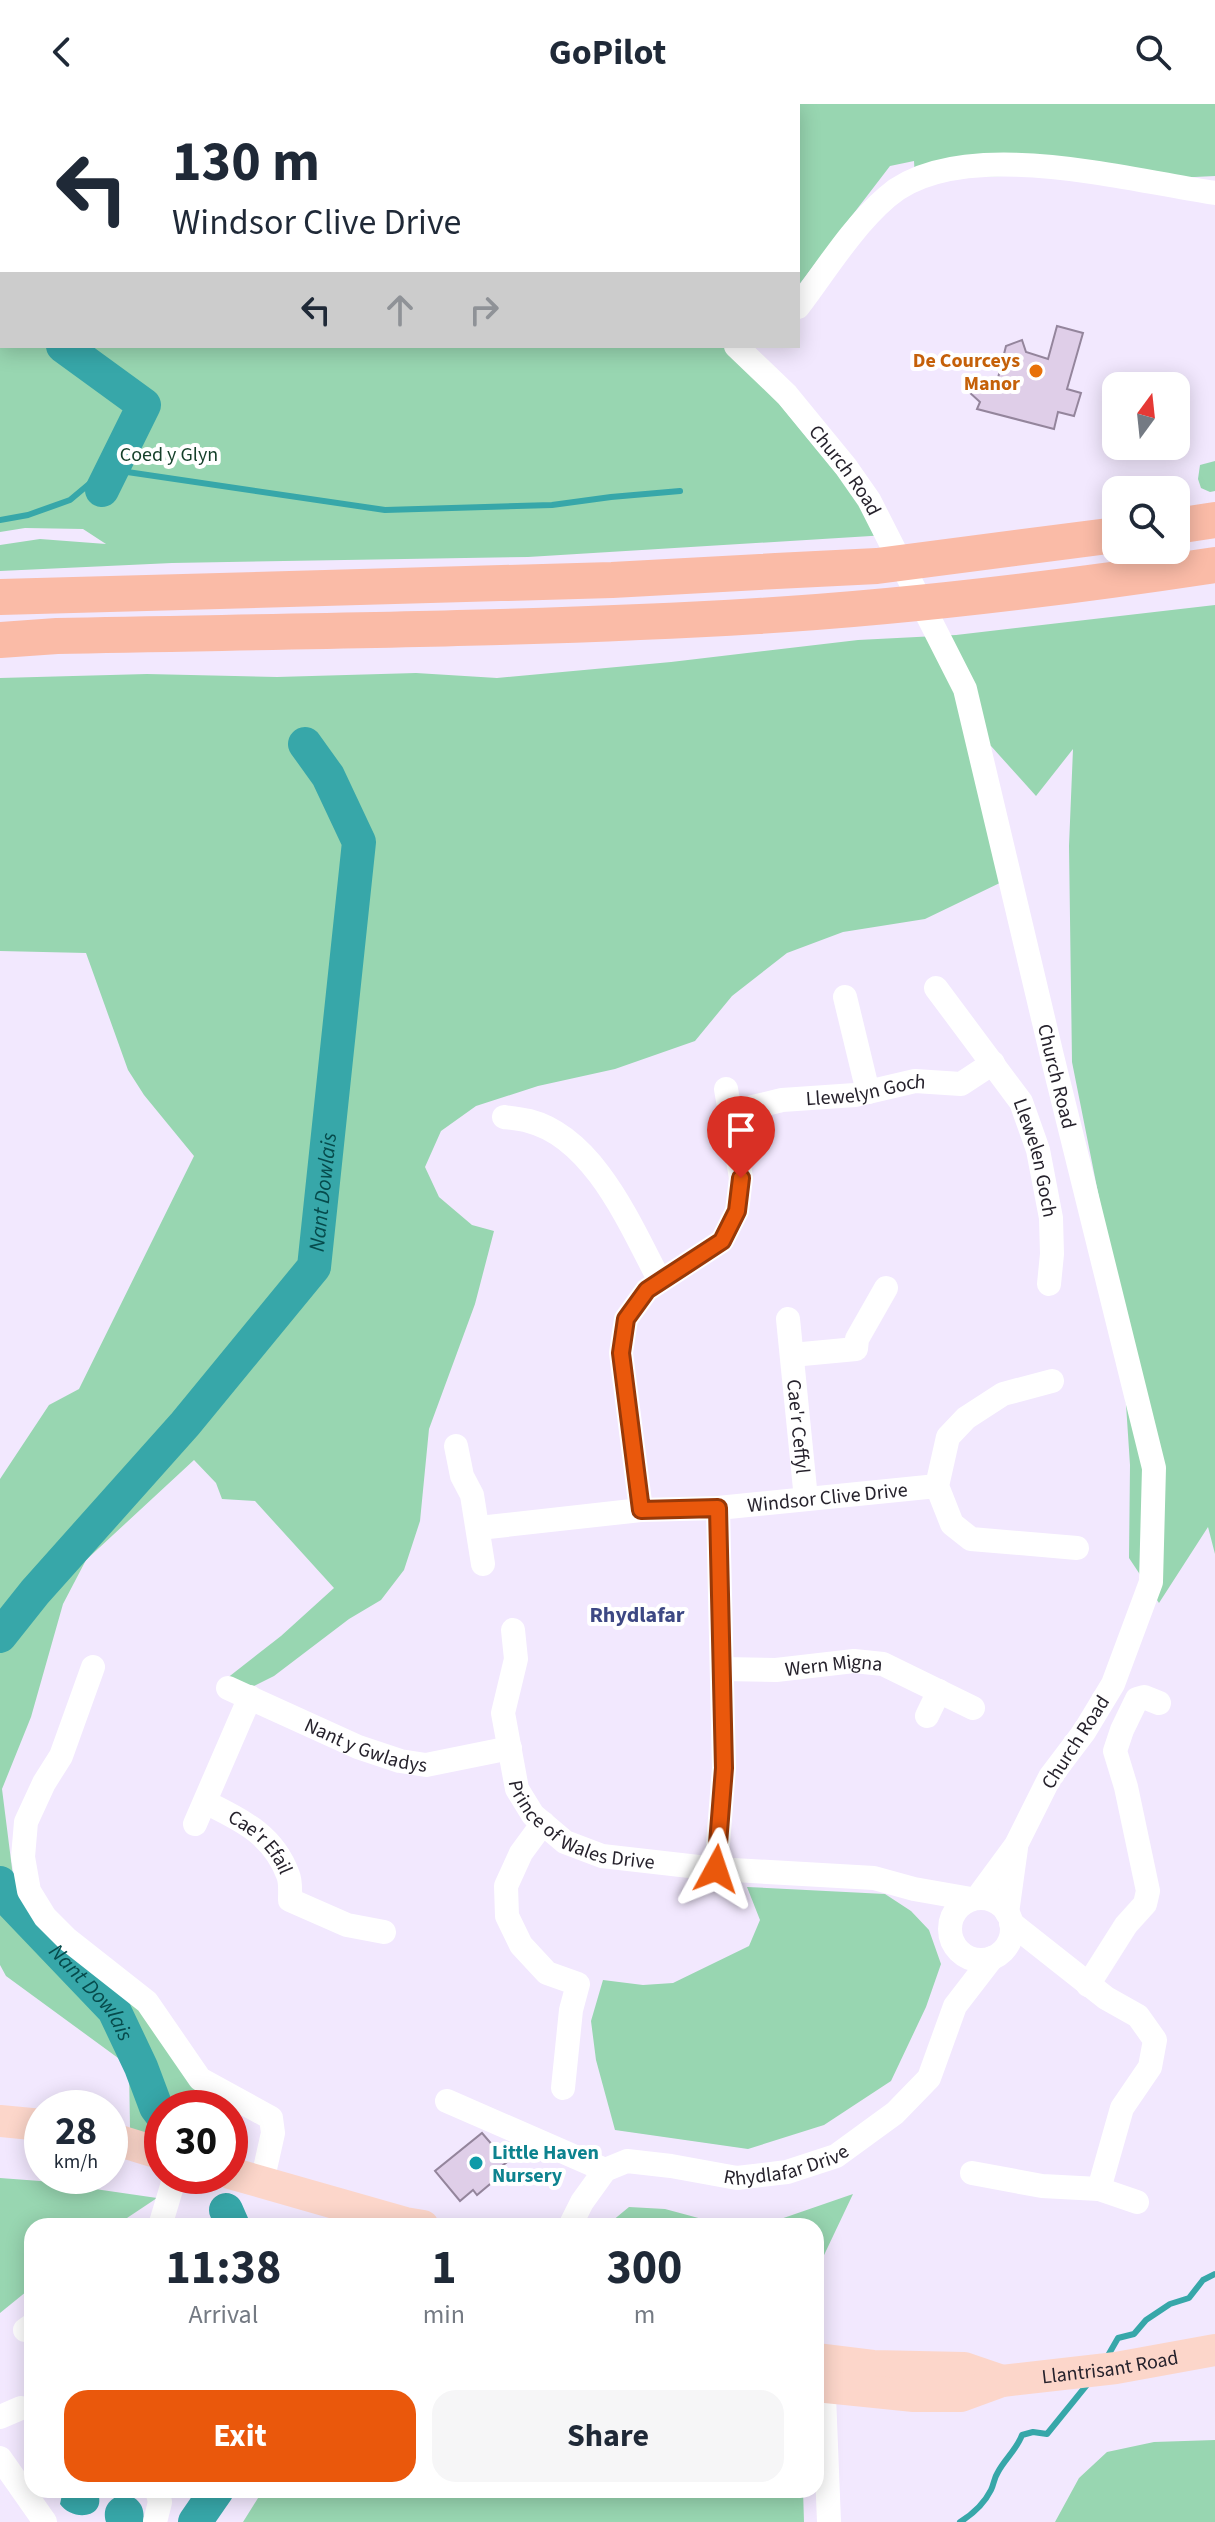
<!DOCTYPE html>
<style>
body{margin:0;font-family:"Source Sans 3",sans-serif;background:#f6f6f7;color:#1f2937;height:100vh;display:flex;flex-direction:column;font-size:30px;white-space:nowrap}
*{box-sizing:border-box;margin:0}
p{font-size:26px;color:#747a83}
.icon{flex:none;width:44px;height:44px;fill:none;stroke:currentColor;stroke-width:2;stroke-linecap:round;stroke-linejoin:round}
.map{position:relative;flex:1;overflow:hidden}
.details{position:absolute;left:24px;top:2114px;width:800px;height:280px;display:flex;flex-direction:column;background:#fff;border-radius:24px;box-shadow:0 4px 20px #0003}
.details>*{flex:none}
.banner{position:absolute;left:0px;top:0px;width:800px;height:244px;box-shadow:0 4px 20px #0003;background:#fff;color:#1f2937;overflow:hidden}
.needle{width:52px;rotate:15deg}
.tools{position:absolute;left:1102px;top:268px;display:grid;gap:16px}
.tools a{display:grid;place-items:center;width:88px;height:88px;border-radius:16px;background:#fff;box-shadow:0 4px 20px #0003;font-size:40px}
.speed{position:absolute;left:24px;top:1986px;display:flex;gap:16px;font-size:40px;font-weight:700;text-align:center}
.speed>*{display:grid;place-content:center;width:104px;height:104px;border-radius:50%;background:#fff;box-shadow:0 4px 20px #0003;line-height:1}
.speed small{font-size:20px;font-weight:400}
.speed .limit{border:12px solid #d22;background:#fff;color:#111}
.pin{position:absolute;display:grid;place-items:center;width:68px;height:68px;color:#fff;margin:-82px -34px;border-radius:50% 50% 50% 0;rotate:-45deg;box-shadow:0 0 8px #0007}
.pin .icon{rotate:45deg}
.me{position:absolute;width:88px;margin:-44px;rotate:5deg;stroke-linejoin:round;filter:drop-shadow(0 0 6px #0008)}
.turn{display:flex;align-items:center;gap:28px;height:168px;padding:0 40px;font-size:36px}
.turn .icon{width:104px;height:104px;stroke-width:2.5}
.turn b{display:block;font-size:56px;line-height:68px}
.lanes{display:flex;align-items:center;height:76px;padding:0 40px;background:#0003;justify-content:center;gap:40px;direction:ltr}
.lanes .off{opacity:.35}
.eta{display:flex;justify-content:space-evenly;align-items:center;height:136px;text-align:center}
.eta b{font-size:48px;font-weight:700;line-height:56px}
.cta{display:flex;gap:16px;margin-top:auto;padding:16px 40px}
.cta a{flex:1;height:92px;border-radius:24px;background:#ea580c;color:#fff;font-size:32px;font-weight:700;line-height:92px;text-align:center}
.cta a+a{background:#f6f6f7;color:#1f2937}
header{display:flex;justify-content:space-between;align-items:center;height:104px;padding:0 40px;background:#fff;font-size:36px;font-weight:700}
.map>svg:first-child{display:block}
.green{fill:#98d6b1}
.water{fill:#37a7a9}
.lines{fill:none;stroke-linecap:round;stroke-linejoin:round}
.stream{stroke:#37a7a9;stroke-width:6}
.river{stroke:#37a7a9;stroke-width:34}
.building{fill:#dfcee8;stroke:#94859c;stroke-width:2}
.minor{stroke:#fff;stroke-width:24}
.major{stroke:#fcd6ca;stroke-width:32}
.highway{stroke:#fabba7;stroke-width:36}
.route-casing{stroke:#983908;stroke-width:20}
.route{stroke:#ea580c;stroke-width:14}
.food-dot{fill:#e8710a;stroke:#fff;stroke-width:3}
.culture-dot{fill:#0f9aa8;stroke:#fff;stroke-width:3}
.labels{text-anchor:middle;stroke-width:8;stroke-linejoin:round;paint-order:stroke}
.food-label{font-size:20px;font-weight:bold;fill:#c56008;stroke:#fff;text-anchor:end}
.park-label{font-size:20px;fill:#143f29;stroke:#fff}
.street-label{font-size:20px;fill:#26222c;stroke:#fff}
.culture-label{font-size:20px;font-weight:bold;fill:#0d838f;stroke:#fff;text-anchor:start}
.water-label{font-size:22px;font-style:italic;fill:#064b4c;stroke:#fff}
.neighbourhood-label{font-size:22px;font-weight:bold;fill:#3d4884;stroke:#fff}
</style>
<header><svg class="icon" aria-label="back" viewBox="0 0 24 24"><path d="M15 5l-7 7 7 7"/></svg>GoPilot<svg class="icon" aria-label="search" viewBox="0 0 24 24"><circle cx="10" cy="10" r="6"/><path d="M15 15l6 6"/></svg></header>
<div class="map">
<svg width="1215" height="2418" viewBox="0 0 1215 2418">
<rect width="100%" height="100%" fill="#f2e8fe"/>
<!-- green -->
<path class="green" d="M 0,0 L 1215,0 L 1215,72 L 1174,74 L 1095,69 L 915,75 L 914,57 L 890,62 L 798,182 L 798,2 L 2,2 L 2,105 L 0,104 Z
M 0,111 L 2,113 L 2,242 L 727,242 L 739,251 L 887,431 L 528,453 L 172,459 L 0,467 L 0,441 L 40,435 L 106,440 L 83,425 L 25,424 L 0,428 Z
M 1215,357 L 1215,387 L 1210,388 L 1201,384 L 1198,375 L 1200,361 Z
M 1215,501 L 1215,1450 L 1208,1423 L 1159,1499 L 1129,1454 L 1130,1361 L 1119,1194 L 1072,958 L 1069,742 L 1073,645 L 1036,692 L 991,642 L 975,661 L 1006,776 L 925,815 L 843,828 L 787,849 L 732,892 L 695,937 L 615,965 L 538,982 L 476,1002 L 441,1027 L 425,1063 L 439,1093 L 472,1121 L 494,1127 L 475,1200 L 429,1325 L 420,1417 L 404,1466 L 381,1496 L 349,1515 L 274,1572 L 238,1590 L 226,1575 L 281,1532 L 334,1484 L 255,1397 L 222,1395 L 216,1379 L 194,1356 L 86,1456 L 63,1500 L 31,1613 L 2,1685 L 15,1788 L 80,1854 L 139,1906 L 235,2004 L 230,2020 L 230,2004 L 162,2004 L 162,2033 L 130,2025 L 129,1962 L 6,1872 L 0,1861 L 0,1375 L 49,1301 L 79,1285 L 194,1052 L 144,991 L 128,966 L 86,849 L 0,847 L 0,574 L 147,570 L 277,573 L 416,569 L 497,574 L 671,558 L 858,536 L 956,531 Z
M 747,1783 L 885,1790 L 911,1807 L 929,1826 L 941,1860 L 926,1903 L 891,1977 L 824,2021 L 748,2045 L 615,2026 L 596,1956 L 591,1917 L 603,1876 L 643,1881 L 673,1879 L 749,1842 L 760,1816 Z
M 0,2074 L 40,2077 L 157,2094 L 115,2122 L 32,2122 L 32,2183 L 0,2209 Z
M 853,2090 L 816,2168 L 816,2122 L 606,2122 L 629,2103 L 665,2105 L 717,2119 L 769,2119 Z
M 1215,2336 L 1215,2418 L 1055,2418 L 1079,2374 L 1107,2348 L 1154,2338 Z
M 263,2386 L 803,2386 L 804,2418 L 243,2418 Z"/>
<!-- water -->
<path class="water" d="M 63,2386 L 97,2386 C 109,2415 72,2418 60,2400 Z
M 122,2391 C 138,2391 146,2403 143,2418 L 106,2418 C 102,2404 109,2394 122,2391 Z"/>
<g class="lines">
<!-- stream -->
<path class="stream" d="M 0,416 L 28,411 L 70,396 L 107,365 L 385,406 L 552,401 L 611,393 L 680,387
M 1106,2255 L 1118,2234 L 1134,2230 L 1146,2216 L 1170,2200 L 1189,2194 L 1203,2176 L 1215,2170
M 960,2418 C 973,2410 984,2400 991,2386 C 994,2380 994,2374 998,2368 C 1005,2355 1017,2345 1022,2331 L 1033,2328 L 1047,2330 L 1090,2277"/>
<!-- river -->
<g class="river">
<path d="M 0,196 L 2,197"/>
<path d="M 63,242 L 144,301 L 102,386"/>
<path id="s1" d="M 0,1532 L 35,1488 L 185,1320 L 314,1163 L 359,738 L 328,672 L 305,640"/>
<path id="s2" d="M 0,1779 L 6,1793 L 114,1906 L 141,1963 L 156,2003 L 162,2011"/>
<path d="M 226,2106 L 233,2122"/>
<path d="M 195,2418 L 217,2386"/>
</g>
</g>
<!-- building -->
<path class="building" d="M 1057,222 L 1083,229 L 1067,285 L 1081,289 L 1074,312 L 1058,308 L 1054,325 L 977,305 L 980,298 L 969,288 L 984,283 L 985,279 L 996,282 L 1006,242 L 1022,236 L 1026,248 L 1048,255 Z
M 482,2029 L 507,2058 L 492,2070 L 496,2075 L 477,2091 L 473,2086 L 460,2097 L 435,2067 Z"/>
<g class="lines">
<!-- minor -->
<g class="minor">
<path d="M 490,0 L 492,2"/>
<path d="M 798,203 C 826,166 852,123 887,93 C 959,30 1128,76 1215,89"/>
<path id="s3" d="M 736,242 L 787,291 L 846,363 L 869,396 L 965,585 L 1052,952 L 1154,1364 L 1151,1478 L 1113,1580 L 1084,1628 L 1050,1673 L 1016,1741 L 977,1794"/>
<path id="s4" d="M 936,884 L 1021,998 L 1038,1046 L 1051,1114 L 1052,1150 L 1049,1180"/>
<path d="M 845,893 L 868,988"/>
<path id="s5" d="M 732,1008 L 782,996 L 855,991 L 915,977 L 961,980 L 993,959"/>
<path d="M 504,1013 C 512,1014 521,1015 529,1017 C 595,1034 631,1123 660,1177"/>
<path id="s6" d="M 788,1215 L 806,1395"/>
<path d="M 792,1251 L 856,1245 L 857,1235 L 886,1184"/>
<path d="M 1052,1277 L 1003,1290 L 966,1314 L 948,1333 L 937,1382 L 952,1420 L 971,1435 L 1077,1444"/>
<path d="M 456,1342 L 462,1372 L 472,1391 L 483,1460"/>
<path d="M 641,1406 L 621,1249 L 626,1215 L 647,1186 L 722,1137 L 737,1107 L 741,1074 L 726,985"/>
<path id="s7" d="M 479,1424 L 641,1406 L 718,1404 L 937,1382"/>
<path id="s8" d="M 513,1526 L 516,1555 L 503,1609 L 517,1685 L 533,1711 L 565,1738 L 602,1752 L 716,1765 L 874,1774 L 914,1785 L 971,1795"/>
<path d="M 93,1563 L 61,1652 L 44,1679 L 26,1718 L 23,1753 L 29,1787 L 45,1813 L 67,1835 L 147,1898 L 200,1975 L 271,2014 L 273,2029 L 262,2078"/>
<path id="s9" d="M 722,1565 L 776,1566 L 854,1557 L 883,1560 L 973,1604"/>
<path id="s10" d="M 228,1584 L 358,1643 L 400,1657 L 426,1661 L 510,1644"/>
<path d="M 927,1612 L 939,1587"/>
<path id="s11" d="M 205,1698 C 241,1716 273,1730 288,1771 C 291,1778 290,1788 290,1796 L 347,1821 L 384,1828"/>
<path d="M 543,1719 L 521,1749 L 506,1782 L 507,1812 L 521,1841 L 547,1869 L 578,1880 L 571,1906 L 563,1984"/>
<path d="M 195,1720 L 250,1593"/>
<path d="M 716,1765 L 724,1664 L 718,1404"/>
<circle cx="981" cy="1825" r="31"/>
<path d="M 1007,1809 L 1016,1744"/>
<path d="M 1011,1819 L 1106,1894 L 1138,1912 L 1155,1936 L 1150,1963 L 1122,2004 L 1099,2085"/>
<path d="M 1088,1881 L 1126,1821 L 1145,1800 L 1148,1787 L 1126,1683 L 1115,1647 L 1122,1626 L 1137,1595 L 1144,1593 L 1159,1599"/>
<path d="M 447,1997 L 605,2066"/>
<path d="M 972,2069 L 1042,2082 L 1099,2085 L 1137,2098"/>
<path d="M 160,2122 L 175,2072"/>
<path id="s12" d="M 570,2122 L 582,2098 L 605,2066 L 627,2057 L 671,2062 L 737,2074 L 787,2068 L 836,2052 L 895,2009 L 929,1974 L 955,1902 L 992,1854"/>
<path d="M 25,2226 L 32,2221"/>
<path d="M 823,2266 L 829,2418"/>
<path d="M 0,2313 L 21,2304"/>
<path d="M 0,2354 L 45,2418"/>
<path d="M 155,2418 L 160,2398 L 157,2386"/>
</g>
<!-- major -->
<g class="major">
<path d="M 0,2017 L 42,2021"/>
<path d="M 110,2034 L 162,2050"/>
<path d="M 230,2069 L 405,2119 L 423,2122"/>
<path d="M 816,2255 L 873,2262 L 964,2264 L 1002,2277"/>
<path id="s13" d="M 816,2282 L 914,2292 L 961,2292 L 1002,2277 L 1116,2264 L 1215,2246"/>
</g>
<!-- highway -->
<path class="highway" d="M 1176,422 L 1215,416
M 0,493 L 612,476 L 776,467 L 877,462 L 1116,431
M 0,536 L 57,532 C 291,527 525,526 758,512 C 911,503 1063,484 1215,461"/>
</g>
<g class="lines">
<defs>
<path id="route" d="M 716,1765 L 724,1664 L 718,1404 L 641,1406 L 621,1249 L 626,1215 L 647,1186 L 722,1137 L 737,1107 L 741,1074"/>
</defs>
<!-- route casing -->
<use href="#route" class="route-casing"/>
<!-- route -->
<use href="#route" class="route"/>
</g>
<!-- markers -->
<circle class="food-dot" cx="1036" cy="267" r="8"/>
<circle class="culture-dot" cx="476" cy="2059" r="8"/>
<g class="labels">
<!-- food labels -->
<g class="food-label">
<text x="1020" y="263">De Courceys<tspan x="1020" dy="23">Manor</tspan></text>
</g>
<!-- park labels -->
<g class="park-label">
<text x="169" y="357">Coed y Glyn</text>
</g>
<!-- street labels -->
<g class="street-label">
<text dy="7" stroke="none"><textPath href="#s3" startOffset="166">Church Road</textPath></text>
<text dy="7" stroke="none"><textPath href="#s3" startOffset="814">Church Road</textPath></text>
<text dy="7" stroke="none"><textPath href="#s5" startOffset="136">Llewelyn Goch</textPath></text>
<text dy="7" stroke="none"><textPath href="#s4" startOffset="200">Llewelen Goch</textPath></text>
<text dy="7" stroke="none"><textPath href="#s6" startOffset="108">Cae'r Ceffyl</textPath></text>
<text dy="7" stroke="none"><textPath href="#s7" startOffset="350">Windsor Clive Drive</textPath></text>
<text dy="7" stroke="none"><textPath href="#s9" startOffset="112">Wern Migna</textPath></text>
<text dy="7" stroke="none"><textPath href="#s10" startOffset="150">Nant y Gwladys</textPath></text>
<text transform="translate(1075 1638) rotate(-57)" y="7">Church Road</text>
<text dy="7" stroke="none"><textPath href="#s8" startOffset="240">Prince of Wales Drive</textPath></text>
<text dy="7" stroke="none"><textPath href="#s11" startOffset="70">Cae'r Efail</textPath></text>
<text dy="7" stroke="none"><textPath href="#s12" startOffset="252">Rhydlafar Drive</textPath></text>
<text dy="7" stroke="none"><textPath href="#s13" startOffset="298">Llantrisant Road</textPath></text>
</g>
<!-- culture labels -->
<g class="culture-label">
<text x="492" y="2055">Little Haven<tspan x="492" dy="23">Nursery</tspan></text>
</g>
<!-- water labels -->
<g class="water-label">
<text dy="8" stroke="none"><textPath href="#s1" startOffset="560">Nant Dowlais</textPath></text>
<text dy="8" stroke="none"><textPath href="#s2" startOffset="144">Nant Dowlais</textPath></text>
</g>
<!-- neighbourhood labels -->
<g class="neighbourhood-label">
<text x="637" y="1518">Rhydlafar</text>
</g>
</g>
</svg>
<div class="tools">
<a><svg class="needle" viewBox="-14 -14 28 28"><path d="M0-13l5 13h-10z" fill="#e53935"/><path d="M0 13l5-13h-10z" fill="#747a83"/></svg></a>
<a><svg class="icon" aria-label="search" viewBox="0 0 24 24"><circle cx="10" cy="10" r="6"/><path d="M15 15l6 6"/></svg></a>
</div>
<div class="speed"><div>28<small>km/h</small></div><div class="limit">30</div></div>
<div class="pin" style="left:741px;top:1074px;background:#d93025"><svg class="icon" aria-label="arrive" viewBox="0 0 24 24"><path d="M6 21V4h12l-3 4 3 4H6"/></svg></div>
<svg class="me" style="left:716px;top:1765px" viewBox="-20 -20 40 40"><path d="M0-17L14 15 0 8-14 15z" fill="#ea580c" stroke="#fff" stroke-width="4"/></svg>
<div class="banner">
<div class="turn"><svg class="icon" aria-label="left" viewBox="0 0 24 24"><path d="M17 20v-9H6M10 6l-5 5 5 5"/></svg><div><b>130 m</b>Windsor Clive Drive</div></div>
<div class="lanes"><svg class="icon" aria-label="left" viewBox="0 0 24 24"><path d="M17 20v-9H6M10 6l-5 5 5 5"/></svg><svg class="icon off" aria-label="ahead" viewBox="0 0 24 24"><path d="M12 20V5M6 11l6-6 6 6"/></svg><svg class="icon off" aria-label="right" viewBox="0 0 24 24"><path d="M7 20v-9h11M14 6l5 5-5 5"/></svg></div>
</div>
<section class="details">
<div class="eta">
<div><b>11:38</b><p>Arrival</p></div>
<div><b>1</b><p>min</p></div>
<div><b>300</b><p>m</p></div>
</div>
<div class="cta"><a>Exit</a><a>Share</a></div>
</section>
</div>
